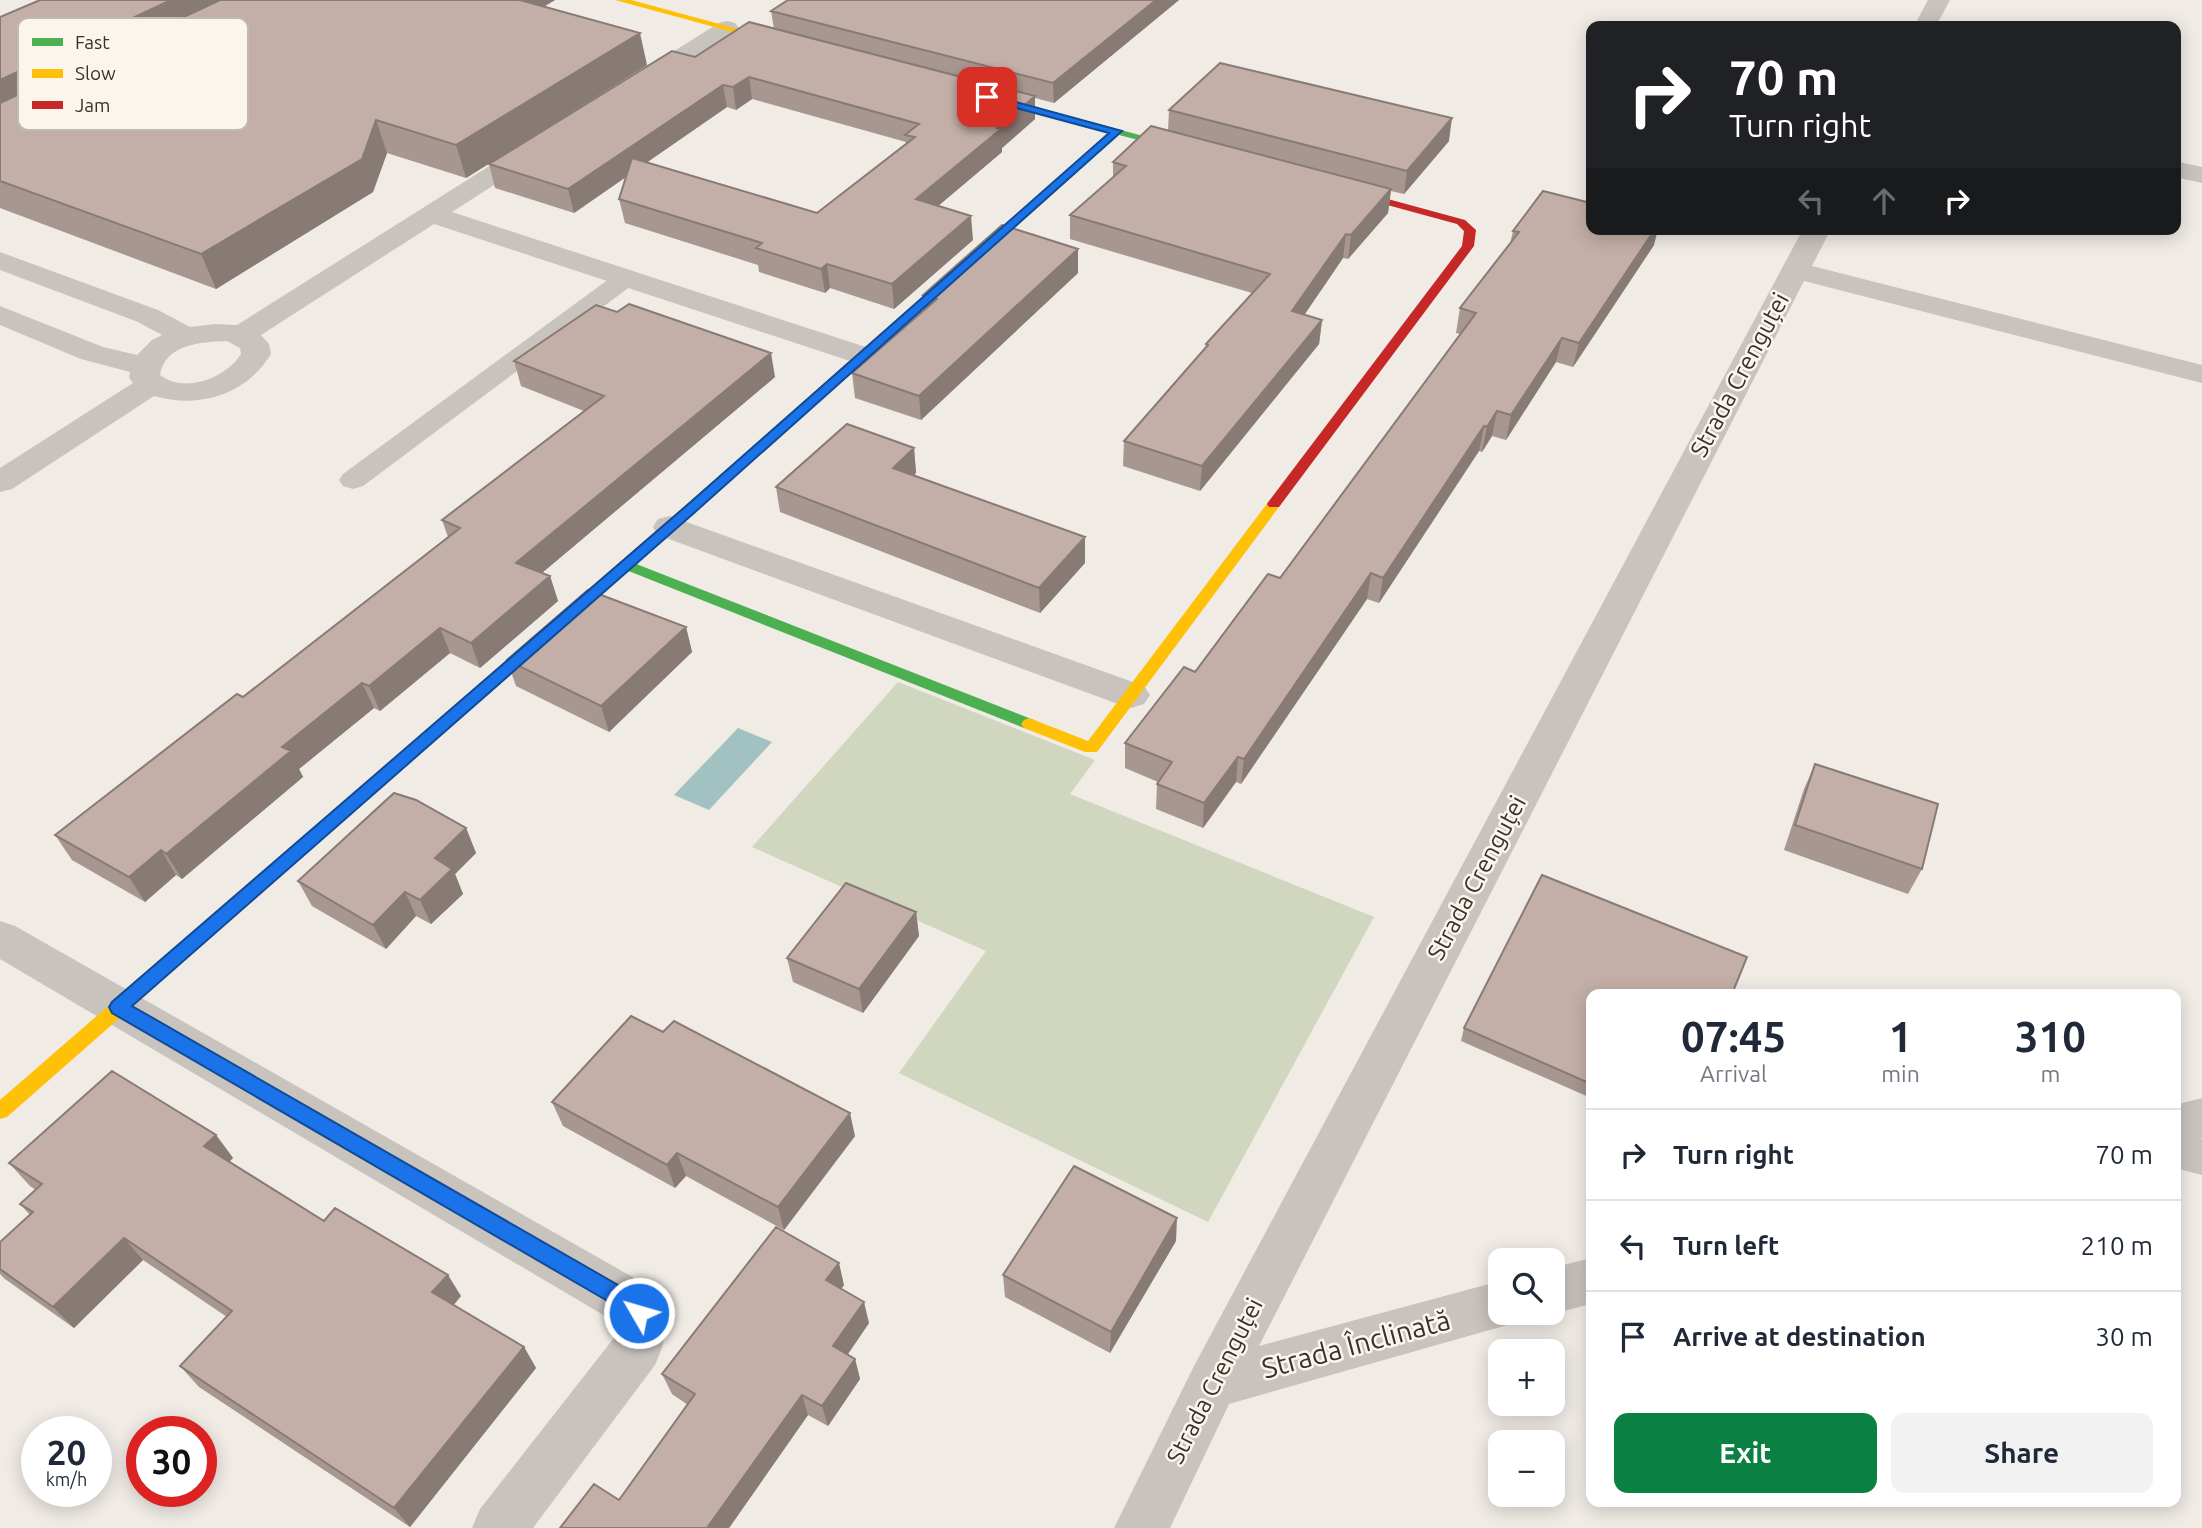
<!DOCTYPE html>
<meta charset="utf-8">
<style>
body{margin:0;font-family:Ubuntu,sans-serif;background:#f2f2f3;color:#1f2937;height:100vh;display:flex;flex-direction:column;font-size:26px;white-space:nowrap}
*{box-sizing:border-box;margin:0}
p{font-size:23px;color:#747a83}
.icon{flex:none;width:38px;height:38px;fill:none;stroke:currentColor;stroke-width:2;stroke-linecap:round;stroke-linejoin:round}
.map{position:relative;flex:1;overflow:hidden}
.sheet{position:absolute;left:1586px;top:989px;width:595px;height:518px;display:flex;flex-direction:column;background:#fff;border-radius:14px;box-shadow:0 4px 18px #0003}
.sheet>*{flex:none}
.banner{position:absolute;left:1586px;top:21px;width:595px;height:214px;border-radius:14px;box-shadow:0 4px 18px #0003;background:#202124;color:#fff;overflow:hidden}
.buttons{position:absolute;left:1488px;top:1248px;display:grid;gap:14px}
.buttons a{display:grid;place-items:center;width:77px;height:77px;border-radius:14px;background:#fff;box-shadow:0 4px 18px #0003;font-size:35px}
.speed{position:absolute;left:21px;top:1416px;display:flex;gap:14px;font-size:35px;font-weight:700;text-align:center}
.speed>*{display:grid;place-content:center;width:91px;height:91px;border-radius:50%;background:#fff;box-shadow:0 4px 18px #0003;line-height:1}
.speed small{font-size:18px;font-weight:400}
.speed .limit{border:10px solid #d22;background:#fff;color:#111}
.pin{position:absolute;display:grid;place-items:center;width:60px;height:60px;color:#fff;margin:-30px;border-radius:14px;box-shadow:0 4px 10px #0006}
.me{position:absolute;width:77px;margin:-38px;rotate:308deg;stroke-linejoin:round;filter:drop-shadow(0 0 5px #0008)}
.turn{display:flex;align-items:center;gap:24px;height:147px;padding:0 28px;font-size:32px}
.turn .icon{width:91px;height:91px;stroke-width:2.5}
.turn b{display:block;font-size:49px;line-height:60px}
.lanes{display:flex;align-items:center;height:66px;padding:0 28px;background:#0003;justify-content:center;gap:35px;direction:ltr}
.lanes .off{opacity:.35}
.eta{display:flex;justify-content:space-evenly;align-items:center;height:119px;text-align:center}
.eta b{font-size:42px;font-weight:700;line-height:49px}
.button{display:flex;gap:14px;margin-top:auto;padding:14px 28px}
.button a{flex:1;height:80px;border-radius:14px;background:#0b8043;color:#fff;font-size:28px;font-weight:700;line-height:80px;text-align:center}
.button a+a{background:#f2f2f3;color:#1f2937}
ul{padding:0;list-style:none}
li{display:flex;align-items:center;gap:21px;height:91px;padding:0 28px;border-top:2px solid #e0e1e3}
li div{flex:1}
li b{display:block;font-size:26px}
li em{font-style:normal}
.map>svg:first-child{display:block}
.green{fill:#d1d6bf}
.water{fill:#a1c2c1}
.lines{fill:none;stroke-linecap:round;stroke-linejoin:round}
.lane{fill:#c9c3be;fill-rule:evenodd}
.street{fill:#c9c3be;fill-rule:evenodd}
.fast{fill:#4caf50;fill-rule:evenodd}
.slow{fill:#ffc107;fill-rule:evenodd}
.jam{fill:#c62828;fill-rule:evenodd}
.wall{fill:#a89690;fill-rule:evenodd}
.shaded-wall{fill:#887a75}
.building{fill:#c3afa7;stroke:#887a75;stroke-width:2}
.route{fill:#1a73e8;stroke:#114b97;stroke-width:2}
.labels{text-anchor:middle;stroke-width:5;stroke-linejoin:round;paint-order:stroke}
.street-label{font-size:24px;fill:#3b302b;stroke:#fbf5ee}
.near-street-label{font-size:28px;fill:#3b302b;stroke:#fbf5ee}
.key{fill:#fbf5ee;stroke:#c1bab4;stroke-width:2}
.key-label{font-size:19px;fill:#3b302b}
</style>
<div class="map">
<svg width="2202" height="1528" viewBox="0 0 2202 1528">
<rect width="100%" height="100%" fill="#f0ebe5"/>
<!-- green -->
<path class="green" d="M 898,682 L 1095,760 L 1070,794 L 1374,917 L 1208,1222 L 899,1073 L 986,951 L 752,847 Z"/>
<!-- water -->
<path class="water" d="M 738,728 L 772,742 L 709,810 L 674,795 Z"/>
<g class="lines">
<!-- lane -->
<path class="lane" d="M 626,271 L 635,273 L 638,278 L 635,283 L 363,486 L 353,489 L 343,486 L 339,480 L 343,474 L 617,273 Z
M 2175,1132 L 2202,1139 L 2202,1175 L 2175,1168 Z"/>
<!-- street -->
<path class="street" d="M 1928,0 L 1950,0 L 1936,26 L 1914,26 Z
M 727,21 L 735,23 L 739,28 L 735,33 L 649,88 L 640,90 L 631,88 L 628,83 L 631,78 L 719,23 Z
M 535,140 L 544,143 L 548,148 L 544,153 L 452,212 L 875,350 L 879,356 L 875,362 L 864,365 L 853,362 L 434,224 L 261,335 L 269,344 L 271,354 C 246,395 200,409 154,396 L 12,489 L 0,492 L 0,468 L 133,383 L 129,378 L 130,372 L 81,359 L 0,325 L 0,306 L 103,347 L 137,355 L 152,340 L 162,335 L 138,322 L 0,270 L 0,252 L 158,310 L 190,327 L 215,324 L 237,325 L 526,143 ZM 227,341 L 240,348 L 241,354 C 226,378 185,394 160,375 C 165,344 201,342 227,341 Z
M 2175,161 L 2202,167 L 2202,183 L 2175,177 Z
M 1803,229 L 1831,229 L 1812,266 L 2202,365 L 2202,383 L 1804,281 L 1259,1346 L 1500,1281 L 1500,1312 L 1522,1312 L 1518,1322 L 1229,1404 L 1170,1528 L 1114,1528 L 1194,1366 Z
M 670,516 L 1144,686 L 1150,695 L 1144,704 L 1131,708 L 1118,704 L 658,535 L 653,527 L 658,519 Z
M 0,921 L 15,926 L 636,1279 C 671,1308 673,1324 655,1365 L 533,1528 L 472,1528 L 480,1509 L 617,1334 L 616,1325 L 600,1313 L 0,959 Z
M 2202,1098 L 2202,1138 L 2175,1145 L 2175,1105 Z
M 1591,1258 L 1591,1304 L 1552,1314 L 1547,1312 L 1552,1312 L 1552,1268 Z"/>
<!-- fast -->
<path class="fast" d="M 984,93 L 1195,150 L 1190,153 L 1119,135 L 704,504 L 694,504 L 692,501 L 694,498 L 1110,132 L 980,98 L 979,96 Z
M 626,560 L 1034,720 L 1037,724 L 1034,728 L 1024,728 L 621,568 L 619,565 Z"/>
<!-- slow -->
<path class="slow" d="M 615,0 L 631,0 L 793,44 L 788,47 Z
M 1274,500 L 1279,501 L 1281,504 L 1279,507 L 1097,752 L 1085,752 L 1024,728 L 1021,724 L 1024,720 L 1029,718 L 1088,741 L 1269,501 Z
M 242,893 L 248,895 L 250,900 L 248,905 L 7,1117 L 0,1119 L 0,1100 L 236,895 Z"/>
<!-- jam -->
<path class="jam" d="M 1340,186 L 1465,220 L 1476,230 L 1474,246 L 1279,507 L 1269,507 L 1267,504 L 1269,501 L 1462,246 L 1464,231 L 1457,224 L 1336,191 L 1336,187 Z
M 699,497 L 706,501 L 704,504 L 248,905 L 236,905 L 234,900 L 236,895 L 694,498 Z"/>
</g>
<!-- wall -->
<path class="wall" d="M 555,0 L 544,7 L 647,65 L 466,178 L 387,153 L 373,192 L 216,289 L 0,208 L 0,17 Z
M 788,0 L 1179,0 L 1054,103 L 1035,98 L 1035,119 L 1002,148 L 1002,152 L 938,206 L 973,240 L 894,309 L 830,288 L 825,293 L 759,272 L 758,265 L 625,223 L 619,199 L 626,177 L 574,213 L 495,188 L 489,164 L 695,57 L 774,29 L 771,11 ZM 752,99 L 906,142 L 906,144 L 817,213 L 647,162 L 727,107 L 736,110 Z
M 1169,110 L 1449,141 L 1404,194 L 1391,191 L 1388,213 L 1348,259 L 1343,258 L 1304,315 L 1322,320 L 1319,344 L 1200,491 L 1123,466 L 1124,441 L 1205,348 L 1206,344 L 1252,293 L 1070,239 L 1070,215 L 1113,177 L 1113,162 L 1168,131 Z
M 1513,231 L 1654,245 L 1573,367 L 1556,362 L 1506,440 L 1492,436 L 1482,452 L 1479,451 L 1379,603 L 1367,599 L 1241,784 L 1236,782 L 1203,828 L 1156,809 L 1157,784 L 1158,782 L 1125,768 L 1125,743 L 1195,672 L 1280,578 L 1460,334 L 1456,333 L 1460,308 L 1510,244 Z
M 1078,273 L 921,420 L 855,398 L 852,373 L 925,310 L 923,295 Z
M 514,361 L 775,377 L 542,573 L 550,576 L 558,601 L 480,668 L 450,653 L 380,711 L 374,708 L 299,769 L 303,777 L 182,879 L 176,875 L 145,902 L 72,860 L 55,835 L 243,697 L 448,537 L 442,520 L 584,411 L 521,386 Z
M 914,448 L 916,473 L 914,475 L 1085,537 L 1085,563 L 1040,613 L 780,512 L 776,487 Z
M 686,627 L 692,652 L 609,732 L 516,686 L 507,660 Z
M 1815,764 L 1922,869 L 1908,894 L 1784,850 L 1804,789 Z
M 466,828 L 476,853 L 455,874 L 463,894 L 431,924 L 416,916 L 386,949 L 312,906 L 298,881 Z
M 916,912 L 919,936 L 863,1013 L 793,982 L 787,958 Z
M 1591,994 L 1591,1098 L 1461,1041 L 1464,1028 Z
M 552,1102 L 855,1136 L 784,1230 L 686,1176 L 675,1188 L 563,1126 Z
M 216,1135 L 233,1158 L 229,1162 L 324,1221 L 461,1296 L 454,1305 L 524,1347 L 536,1368 L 410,1527 L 199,1387 L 180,1366 L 227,1317 L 143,1260 L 74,1328 L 5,1279 L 0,1274 L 0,1242 L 30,1215 L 20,1204 L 36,1190 L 30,1186 L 9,1163 Z
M 1176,1241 L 1110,1353 L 1005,1297 L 1003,1275 Z
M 844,1285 L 841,1289 L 869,1323 L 848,1354 L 855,1359 L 860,1379 L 828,1426 L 808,1415 L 729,1528 L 560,1528 L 619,1500 L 688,1405 L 672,1394 L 662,1374 Z"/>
<!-- shaded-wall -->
<path class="shaded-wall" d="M 171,0 L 249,0 L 0,120 L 0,80 Z
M 502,0 L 555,0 L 509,26 Z
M 1156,0 L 1179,0 L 1054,103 L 1053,83 Z
M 640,33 L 647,65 L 466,178 L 456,145 Z
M 749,77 L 752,99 L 736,110 L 733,87 Z
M 723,85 L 727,107 L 574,213 L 568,189 Z
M 1035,96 L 1035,119 L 1002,148 L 1002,152 L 918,223 L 916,199 Z
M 1452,118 L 1449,141 L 1404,194 L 1407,171 Z
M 376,120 L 387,153 L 373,192 L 216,289 L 201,254 Z
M 1391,189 L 1388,213 L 1348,259 L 1351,235 Z
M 971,216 L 973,240 L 894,309 L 892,284 Z
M 1655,229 L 1658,229 L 1654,245 L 1573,367 L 1579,343 Z
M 1346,234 L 1343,258 L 1290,336 L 1292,311 Z
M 1078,249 L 1078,273 L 921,420 L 919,396 Z
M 827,264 L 830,288 L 825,293 L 821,269 Z
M 1322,320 L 1319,344 L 1200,491 L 1202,466 Z
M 1562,338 L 1556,362 L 1506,440 L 1511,415 Z
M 771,353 L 775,377 L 524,588 L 516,563 Z
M 1497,411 L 1492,436 L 1482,452 L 1487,427 Z
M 1484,426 L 1479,451 L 1379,603 L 1383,578 Z
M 914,448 L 916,473 L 896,493 L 893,468 Z
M 1085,537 L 1085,563 L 1040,613 L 1039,588 Z
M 1371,573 L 1367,599 L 1241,784 L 1244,759 Z
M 550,576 L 558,601 L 480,668 L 471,643 Z
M 686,627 L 692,652 L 609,732 L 601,706 Z
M 440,628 L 450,653 L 380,711 L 369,686 Z
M 362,683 L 374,708 L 299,769 L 303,777 L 182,879 L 166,854 L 282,747 Z
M 1238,757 L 1236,782 L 1203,828 L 1204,803 Z
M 466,828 L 476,853 L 455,874 L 463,894 L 431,924 L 420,900 L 435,858 Z
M 161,850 L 176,875 L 145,902 L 129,877 Z
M 405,892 L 416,916 L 386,949 L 373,925 Z
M 916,912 L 919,936 L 863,1013 L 859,989 Z
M 850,1113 L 855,1136 L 784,1230 L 778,1207 Z
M 216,1135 L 233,1158 L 221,1170 L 204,1146 Z
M 677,1153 L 686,1176 L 675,1188 L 667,1165 Z
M 1177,1218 L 1176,1241 L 1110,1353 L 1111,1332 Z
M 124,1238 L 143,1260 L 74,1328 L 53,1307 Z
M 839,1263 L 844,1285 L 832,1302 L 826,1280 Z
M 448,1275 L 461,1296 L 446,1313 L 432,1292 Z
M 864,1302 L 869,1323 L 839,1367 L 833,1346 Z
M 524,1347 L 536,1368 L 410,1527 L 394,1508 Z
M 855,1359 L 860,1379 L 828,1426 L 822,1406 Z
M 802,1395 L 808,1415 L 729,1528 L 707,1528 Z"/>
<!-- building -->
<path class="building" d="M 40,0 L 171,0 L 0,80 L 0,17 Z
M 220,0 L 520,0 L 640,33 L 456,145 L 376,120 L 362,159 L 201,254 L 0,181 L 0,103 Z
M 788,0 L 1156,0 L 1053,83 L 771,11 Z
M 749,22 L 1035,96 L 997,128 L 1001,129 L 916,199 L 971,216 L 892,284 L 827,264 L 821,269 L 756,248 L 762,243 L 619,199 L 632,158 L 817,213 L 915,137 L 905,135 L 919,124 L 749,77 L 733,87 L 723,85 L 568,189 L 489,164 L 672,51 L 695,57 Z
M 1220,63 L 1452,118 L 1407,171 L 1169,110 Z
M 1151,126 L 1391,189 L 1351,235 L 1346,234 L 1292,311 L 1322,320 L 1202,466 L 1124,441 L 1208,345 L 1206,344 L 1270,274 L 1070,215 L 1126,166 L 1113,162 Z
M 1543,191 L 1591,203 L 1591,229 L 1655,229 L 1579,343 L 1562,338 L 1511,415 L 1497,411 L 1487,427 L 1484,426 L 1383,578 L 1371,573 L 1244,759 L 1238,757 L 1204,803 L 1157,784 L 1172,762 L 1125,743 L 1184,667 L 1195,672 L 1268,574 L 1280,578 L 1476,313 L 1460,308 L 1519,232 L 1513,231 Z
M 1002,225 L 1078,249 L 919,396 L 852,373 L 937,299 L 923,295 Z
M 629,304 L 771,353 L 516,563 L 550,576 L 471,643 L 440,628 L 369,686 L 362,683 L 282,747 L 291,751 L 166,854 L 161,850 L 129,877 L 55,835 L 237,694 L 243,697 L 460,528 L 442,520 L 604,396 L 514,361 L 596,305 L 617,312 Z
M 847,424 L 914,448 L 893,468 L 1085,537 L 1039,588 L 776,487 Z
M 588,590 L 686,627 L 601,706 L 507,660 Z
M 1815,764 L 1938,804 L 1922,869 L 1795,825 Z
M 394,793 L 416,800 L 466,828 L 435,858 L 452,869 L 420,900 L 405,892 L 373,925 L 298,881 Z
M 1542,875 L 1747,957 L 1732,994 L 1591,994 L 1591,1084 L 1464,1028 Z
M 846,883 L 916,912 L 859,989 L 787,958 Z
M 631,1016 L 663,1032 L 674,1021 L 850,1113 L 778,1207 L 677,1153 L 667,1165 L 552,1102 Z
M 112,1071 L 216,1135 L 204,1146 L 324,1221 L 335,1208 L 448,1275 L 432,1292 L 524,1347 L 394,1508 L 180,1366 L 232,1311 L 124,1238 L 53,1307 L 0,1269 L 0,1242 L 33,1212 L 20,1204 L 42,1184 L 9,1163 Z
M 1074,1166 L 1177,1218 L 1111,1332 L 1003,1275 Z
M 776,1227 L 839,1263 L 826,1280 L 864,1302 L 833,1346 L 855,1359 L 822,1406 L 802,1395 L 707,1528 L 560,1528 L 594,1484 L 619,1500 L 695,1394 L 662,1374 Z"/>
<!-- route -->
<path class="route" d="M 987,94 L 1122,131 L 694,513 L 132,1006 L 625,1289 L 646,1306 L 649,1313 L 646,1320 L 639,1323 L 611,1303 L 112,1013 L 109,1007 L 112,1002 L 685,507 L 1109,133 L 983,99 L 982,97 Z"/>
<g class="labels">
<!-- street labels -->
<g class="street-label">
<text transform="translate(1740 375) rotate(-62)" y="8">Strada Crenguței</text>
<text transform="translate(1477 878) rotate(-62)" y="8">Strada Crenguței</text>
<text transform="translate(1215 1381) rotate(-63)" y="8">Strada Crenguței</text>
</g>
<!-- near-street labels -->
<g class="near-street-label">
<text transform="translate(1356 1344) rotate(-15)" y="10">Strada Înclinată</text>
</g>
</g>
<!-- legend -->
<rect x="18" y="18" width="230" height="112" rx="10" class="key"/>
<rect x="32" y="38" width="31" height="8" fill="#4caf50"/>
<rect x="32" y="69" width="31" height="9" fill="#ffc107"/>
<rect x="32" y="101" width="31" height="8" fill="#c62828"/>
<g class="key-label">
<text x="75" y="49">Fast</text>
<text x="75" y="80">Slow</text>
<text x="75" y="112">Jam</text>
</g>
</svg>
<div class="buttons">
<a><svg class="icon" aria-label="search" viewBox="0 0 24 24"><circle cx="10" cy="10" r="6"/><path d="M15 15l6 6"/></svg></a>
<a>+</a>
<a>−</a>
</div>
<div class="speed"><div>20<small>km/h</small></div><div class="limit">30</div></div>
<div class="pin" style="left:987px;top:97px;background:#d93025"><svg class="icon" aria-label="arrive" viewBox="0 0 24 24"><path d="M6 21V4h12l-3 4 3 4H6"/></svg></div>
<svg class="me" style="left:639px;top:1313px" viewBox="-20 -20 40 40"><circle r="17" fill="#1a73e8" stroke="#fff" stroke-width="3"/><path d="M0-11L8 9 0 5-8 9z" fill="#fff"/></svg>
<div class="banner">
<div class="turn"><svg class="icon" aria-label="right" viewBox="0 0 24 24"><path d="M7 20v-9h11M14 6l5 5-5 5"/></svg><div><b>70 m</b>Turn right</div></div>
<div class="lanes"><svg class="icon off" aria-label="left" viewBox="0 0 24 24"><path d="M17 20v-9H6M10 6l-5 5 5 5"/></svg><svg class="icon off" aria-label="ahead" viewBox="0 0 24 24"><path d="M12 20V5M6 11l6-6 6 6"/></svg><svg class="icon" aria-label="right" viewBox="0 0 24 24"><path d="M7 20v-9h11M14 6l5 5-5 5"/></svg></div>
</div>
<section class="sheet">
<div class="eta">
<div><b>07:45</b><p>Arrival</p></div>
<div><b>1</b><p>min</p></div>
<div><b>310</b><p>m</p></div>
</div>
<ul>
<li><svg class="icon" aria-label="right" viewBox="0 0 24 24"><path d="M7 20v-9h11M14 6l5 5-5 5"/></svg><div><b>Turn right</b></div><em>70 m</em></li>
<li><svg class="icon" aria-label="left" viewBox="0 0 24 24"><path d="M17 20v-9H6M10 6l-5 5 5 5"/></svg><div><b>Turn left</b></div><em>210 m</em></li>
<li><svg class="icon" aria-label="arrive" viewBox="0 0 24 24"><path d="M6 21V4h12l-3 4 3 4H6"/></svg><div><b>Arrive at destination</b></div><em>30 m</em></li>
</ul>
<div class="button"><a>Exit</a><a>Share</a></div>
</section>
</div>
